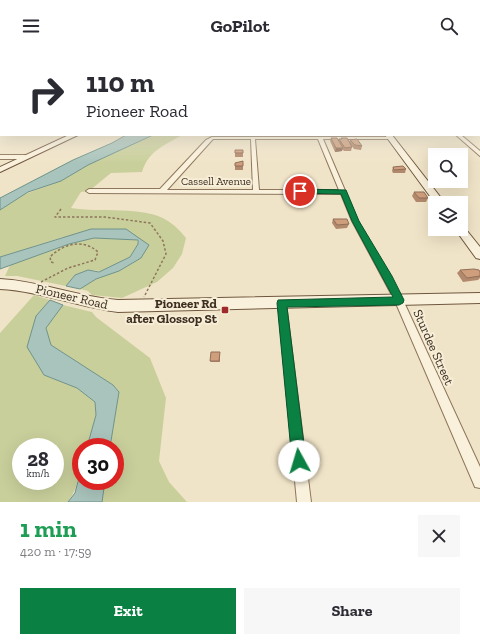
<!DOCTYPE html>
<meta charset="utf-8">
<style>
body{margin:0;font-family:"Zilla Slab",serif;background:#f7f7f7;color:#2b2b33;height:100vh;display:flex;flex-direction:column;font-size:15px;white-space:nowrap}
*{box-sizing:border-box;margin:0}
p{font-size:13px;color:#7c7c81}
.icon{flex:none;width:22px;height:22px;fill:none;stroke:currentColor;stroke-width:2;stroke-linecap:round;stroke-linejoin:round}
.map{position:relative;height:450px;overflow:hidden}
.side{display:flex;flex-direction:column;background:#fff;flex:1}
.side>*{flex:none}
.hud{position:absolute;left:0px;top:0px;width:480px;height:84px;box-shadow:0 4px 16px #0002;background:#fff;color:#2b2b33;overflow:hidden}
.buttons{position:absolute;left:428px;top:96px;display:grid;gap:8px}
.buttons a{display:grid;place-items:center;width:40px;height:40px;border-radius:0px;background:#fff;box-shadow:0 4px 16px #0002;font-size:20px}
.speed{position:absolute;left:12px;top:386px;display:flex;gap:8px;font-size:20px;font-weight:700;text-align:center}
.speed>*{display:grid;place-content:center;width:52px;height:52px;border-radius:50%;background:#fff;box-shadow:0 4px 16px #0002;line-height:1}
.speed small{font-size:10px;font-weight:400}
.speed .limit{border:6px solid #d22;background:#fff;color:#111}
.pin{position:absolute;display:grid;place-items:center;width:34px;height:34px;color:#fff;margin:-17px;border:2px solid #fff;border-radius:50%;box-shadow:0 1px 4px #0007}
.me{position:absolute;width:44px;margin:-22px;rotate:354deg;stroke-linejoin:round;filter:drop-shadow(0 0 3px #0008)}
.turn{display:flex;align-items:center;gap:14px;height:84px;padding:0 20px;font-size:18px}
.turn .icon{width:52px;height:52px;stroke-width:2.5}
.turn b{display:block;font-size:28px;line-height:34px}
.round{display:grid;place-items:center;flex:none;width:42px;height:42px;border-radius:0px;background:#f7f7f7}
.headline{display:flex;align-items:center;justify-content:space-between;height:68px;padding:0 20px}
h1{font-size:24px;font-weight:800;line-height:30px;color:#1e9e55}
.button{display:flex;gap:8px;margin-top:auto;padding:8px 20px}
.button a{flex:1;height:46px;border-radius:0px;background:#0b8043;color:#fff;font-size:16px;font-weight:800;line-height:46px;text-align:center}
.button a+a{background:#f7f7f7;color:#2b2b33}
header{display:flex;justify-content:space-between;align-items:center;height:52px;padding:0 20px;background:#fff;font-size:18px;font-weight:800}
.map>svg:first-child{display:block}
.green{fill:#c9cf9b;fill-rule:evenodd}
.water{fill:#a9c4bc;stroke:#6f938a}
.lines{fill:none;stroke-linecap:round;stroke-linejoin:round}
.minor-casing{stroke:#8d765c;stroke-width:2}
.secondary-casing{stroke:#6f573f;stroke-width:2}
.path{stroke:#8d765c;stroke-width:1.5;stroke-dasharray:2.5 2;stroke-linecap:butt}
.minor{fill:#faf1dc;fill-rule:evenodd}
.secondary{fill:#faf1dc;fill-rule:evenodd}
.wall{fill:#b2896c}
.shaded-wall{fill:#916f58}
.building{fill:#cf9f7d;stroke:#916f58}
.route{fill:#0b8043;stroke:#07532c}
.poi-dot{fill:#9e2a2b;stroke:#f7eed8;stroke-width:1.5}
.labels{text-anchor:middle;stroke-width:4;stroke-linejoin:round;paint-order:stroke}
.far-street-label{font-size:11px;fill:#3d2e20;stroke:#f7eed8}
.street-label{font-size:13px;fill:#3d2e20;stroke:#f7eed8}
.poi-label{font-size:13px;font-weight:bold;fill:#3d2e20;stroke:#f7eed8;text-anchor:end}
</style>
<header><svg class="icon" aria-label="menu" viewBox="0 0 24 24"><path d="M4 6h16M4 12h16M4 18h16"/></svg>GoPilot<svg class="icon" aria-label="search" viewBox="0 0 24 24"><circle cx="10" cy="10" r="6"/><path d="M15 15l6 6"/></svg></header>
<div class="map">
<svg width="480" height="450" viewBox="0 0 480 450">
<rect width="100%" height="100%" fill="#f0e4c8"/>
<!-- green -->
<path class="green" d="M 153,83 L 182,83 C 164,94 149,98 142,120 L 111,121 L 89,139 L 81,140 L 71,156 C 100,161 144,153 168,169 C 176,174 181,180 186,186 L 182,202 L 173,216 L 157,230 L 122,246 L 92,243 L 88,239 L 80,237 L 96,227 L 119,219 L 141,206 L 138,186 L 63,185 L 0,205 L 0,158 L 25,142 L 61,129 L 88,113 Z
M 190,83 L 383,83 L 384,85 L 214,85 Z
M 94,186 L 137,187 L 138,192 L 130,205 L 101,219 L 88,218 L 75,223 L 66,234 L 17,224 L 5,224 L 10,213 L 69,192 Z
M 34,243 L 50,248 L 36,264 L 44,323 L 77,336 L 95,350 L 96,363 L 87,395 L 81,395 C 81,415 80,433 68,450 L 0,450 L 0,281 ZM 21,395 L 55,395 L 55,429 L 21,429 Z
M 63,253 L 92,260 L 96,265 L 150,306 L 166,346 L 159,409 L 169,430 L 187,450 L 102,450 L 105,429 L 115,429 L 115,395 L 110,395 L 119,340 L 113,333 L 51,293 L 46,276 Z"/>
<!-- water -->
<path class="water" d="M 126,83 L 153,83 L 88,113 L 61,129 L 28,140 L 0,158 L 0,146 L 73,108 L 112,91 Z
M 91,177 L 126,177 L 149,193 L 141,206 L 119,219 L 96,227 L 80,237 L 66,234 L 75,223 L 88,218 L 99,220 L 130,205 L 138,192 L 138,188 L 94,186 L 69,192 L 0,217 L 0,205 Z
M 50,248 L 63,253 L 46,276 L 51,293 L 113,333 L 119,340 L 110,395 L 87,395 L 96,363 L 95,350 L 77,336 L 44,323 L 27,295 L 36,264 Z
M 81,418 L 81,429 L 105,429 L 102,450 L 68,450 L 75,441 Z"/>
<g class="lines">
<defs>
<path id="minor" d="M 0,48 L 1,48 L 1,49 L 0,49 Z
M 0,70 L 1,70 L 1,72 L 0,72 Z
M 456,83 L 461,83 L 480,99 L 480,104 Z
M 212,85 L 392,85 L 392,86 L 390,87 L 323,87 L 358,169 L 403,248 L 480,415 L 480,436 L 475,435 L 395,249 L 352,169 L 341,142 L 89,141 L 86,139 L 89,137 L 160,137 L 206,88 ZM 213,87 L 251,87 L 253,138 L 167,138 ZM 255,87 L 318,87 L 339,138 L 259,138 Z
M 0,103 L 25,103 L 28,105 L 25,107 L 0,107 Z
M 282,247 L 285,248 L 286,251 L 311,450 L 297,450 L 278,251 L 279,248 Z"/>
<path id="secondary" d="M 69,83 L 78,83 L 0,120 L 0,115 Z
M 385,83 L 392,83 L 445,151 L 435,151 Z
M 461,174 L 464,175 L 480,195 L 480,207 L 476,206 L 455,177 L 461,177 Z
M 0,227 C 40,229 78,245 118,248 L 480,241 L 480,251 L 118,260 C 78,255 40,239 0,237 Z"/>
</defs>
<!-- minor casing -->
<use href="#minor" class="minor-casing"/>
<!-- secondary casing -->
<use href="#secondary" class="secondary-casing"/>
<!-- path -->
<path class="path" d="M 61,157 L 55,165 L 105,165 L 150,171 L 163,189 L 166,202 L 144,245
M 41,230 L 68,216 L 95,208 L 98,200 C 83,186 63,192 50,205 L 51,210 L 54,211"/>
<!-- minor -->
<use href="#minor" class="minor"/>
<!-- secondary -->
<use href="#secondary" class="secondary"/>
</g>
<!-- wall -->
<path class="wall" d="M 331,86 L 338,88 L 339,87 L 341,87 L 341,86 L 349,90 L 350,88 L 362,94 L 361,98 L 354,97 L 351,93 L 352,95 L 351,99 L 344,99 L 342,97 L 342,99 L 335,100 L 330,89 Z
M 235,98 L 243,98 L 243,105 L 235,105 Z
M 243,109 L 243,118 L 235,118 L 235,111 Z
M 393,115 L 406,117 L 405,121 L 393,121 L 392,119 Z
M 414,140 L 428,146 L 426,150 L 416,150 L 412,144 Z
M 333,167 L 349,172 L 347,176 L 336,177 L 332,171 Z
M 460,218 L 480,220 L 480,226 L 478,228 L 463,230 L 457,221 Z
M 220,302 L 220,310 L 211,310 L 210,309 Z"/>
<!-- shaded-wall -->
<path class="shaded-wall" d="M 336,96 L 343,96 L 342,99 L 335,100 Z"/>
<!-- building -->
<path class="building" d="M 331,86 L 337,86 L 343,96 L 336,96 Z
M 341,86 L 347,86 L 352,95 L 345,96 L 339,87 L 342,87 Z
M 357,87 L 362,94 L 355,93 L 350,88 Z
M 235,98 L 243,98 L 243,101 L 235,101 Z
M 243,109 L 243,114 L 235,114 L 235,111 Z
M 403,114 L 406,117 L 394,118 L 393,115 Z
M 414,140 L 424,140 L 428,146 L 419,146 Z
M 333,167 L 347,167 L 349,172 L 337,173 Z
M 474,217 L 479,218 L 480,220 L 480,224 L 467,226 L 460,218 Z
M 211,300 L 220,300 L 219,309 L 210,309 Z"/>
<!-- sky -->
<linearGradient id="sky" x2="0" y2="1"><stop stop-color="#8fbad6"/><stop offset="0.43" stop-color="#f8f3e6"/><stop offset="1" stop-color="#f8f3e6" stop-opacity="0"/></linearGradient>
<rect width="480" height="111" fill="url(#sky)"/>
<!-- route -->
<path class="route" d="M 300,137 L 346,138 L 359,169 L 392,224 L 404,248 L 403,251 L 399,253 L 287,255 L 306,409 L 304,414 L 299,416 L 294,414 L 292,409 L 277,251 L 278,248 L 393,245 L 352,169 L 341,142 L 297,141 L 297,138 Z"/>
<!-- markers -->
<rect class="poi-dot" x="221" y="254" width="8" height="8" rx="2"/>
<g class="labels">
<!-- far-street labels -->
<g class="far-street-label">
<text x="216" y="133">Cassell Avenue</text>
</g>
<!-- street labels -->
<g class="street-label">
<text transform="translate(72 244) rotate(13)" y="5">Pioneer Road</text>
<text transform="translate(434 295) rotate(66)" y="5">Sturdee Street</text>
</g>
<!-- poi labels -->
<g class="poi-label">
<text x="217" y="256">Pioneer Rd<tspan x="217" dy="15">after Glossop St</tspan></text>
</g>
</g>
</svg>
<div class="buttons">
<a><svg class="icon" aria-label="search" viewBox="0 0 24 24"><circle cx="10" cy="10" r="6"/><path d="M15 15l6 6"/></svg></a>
<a><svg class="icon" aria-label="layers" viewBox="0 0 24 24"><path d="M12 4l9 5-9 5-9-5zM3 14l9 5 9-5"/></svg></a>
</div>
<div class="speed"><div>28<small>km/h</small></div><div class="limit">30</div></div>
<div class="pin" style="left:300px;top:139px;background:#d93025"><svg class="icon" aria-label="arrive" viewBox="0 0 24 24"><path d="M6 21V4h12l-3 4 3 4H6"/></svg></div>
<svg class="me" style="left:299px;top:409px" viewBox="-20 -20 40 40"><circle r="19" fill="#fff"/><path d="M0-13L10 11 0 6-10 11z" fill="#0b8043"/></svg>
<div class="hud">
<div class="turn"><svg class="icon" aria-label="right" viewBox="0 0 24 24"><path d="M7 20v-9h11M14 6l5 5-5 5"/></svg><div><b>110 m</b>Pioneer Road</div></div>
</div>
</div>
<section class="side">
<div class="headline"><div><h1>1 min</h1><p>420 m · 17:59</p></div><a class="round"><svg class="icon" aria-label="close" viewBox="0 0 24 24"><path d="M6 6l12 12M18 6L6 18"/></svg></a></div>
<div class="button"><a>Exit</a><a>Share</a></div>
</section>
